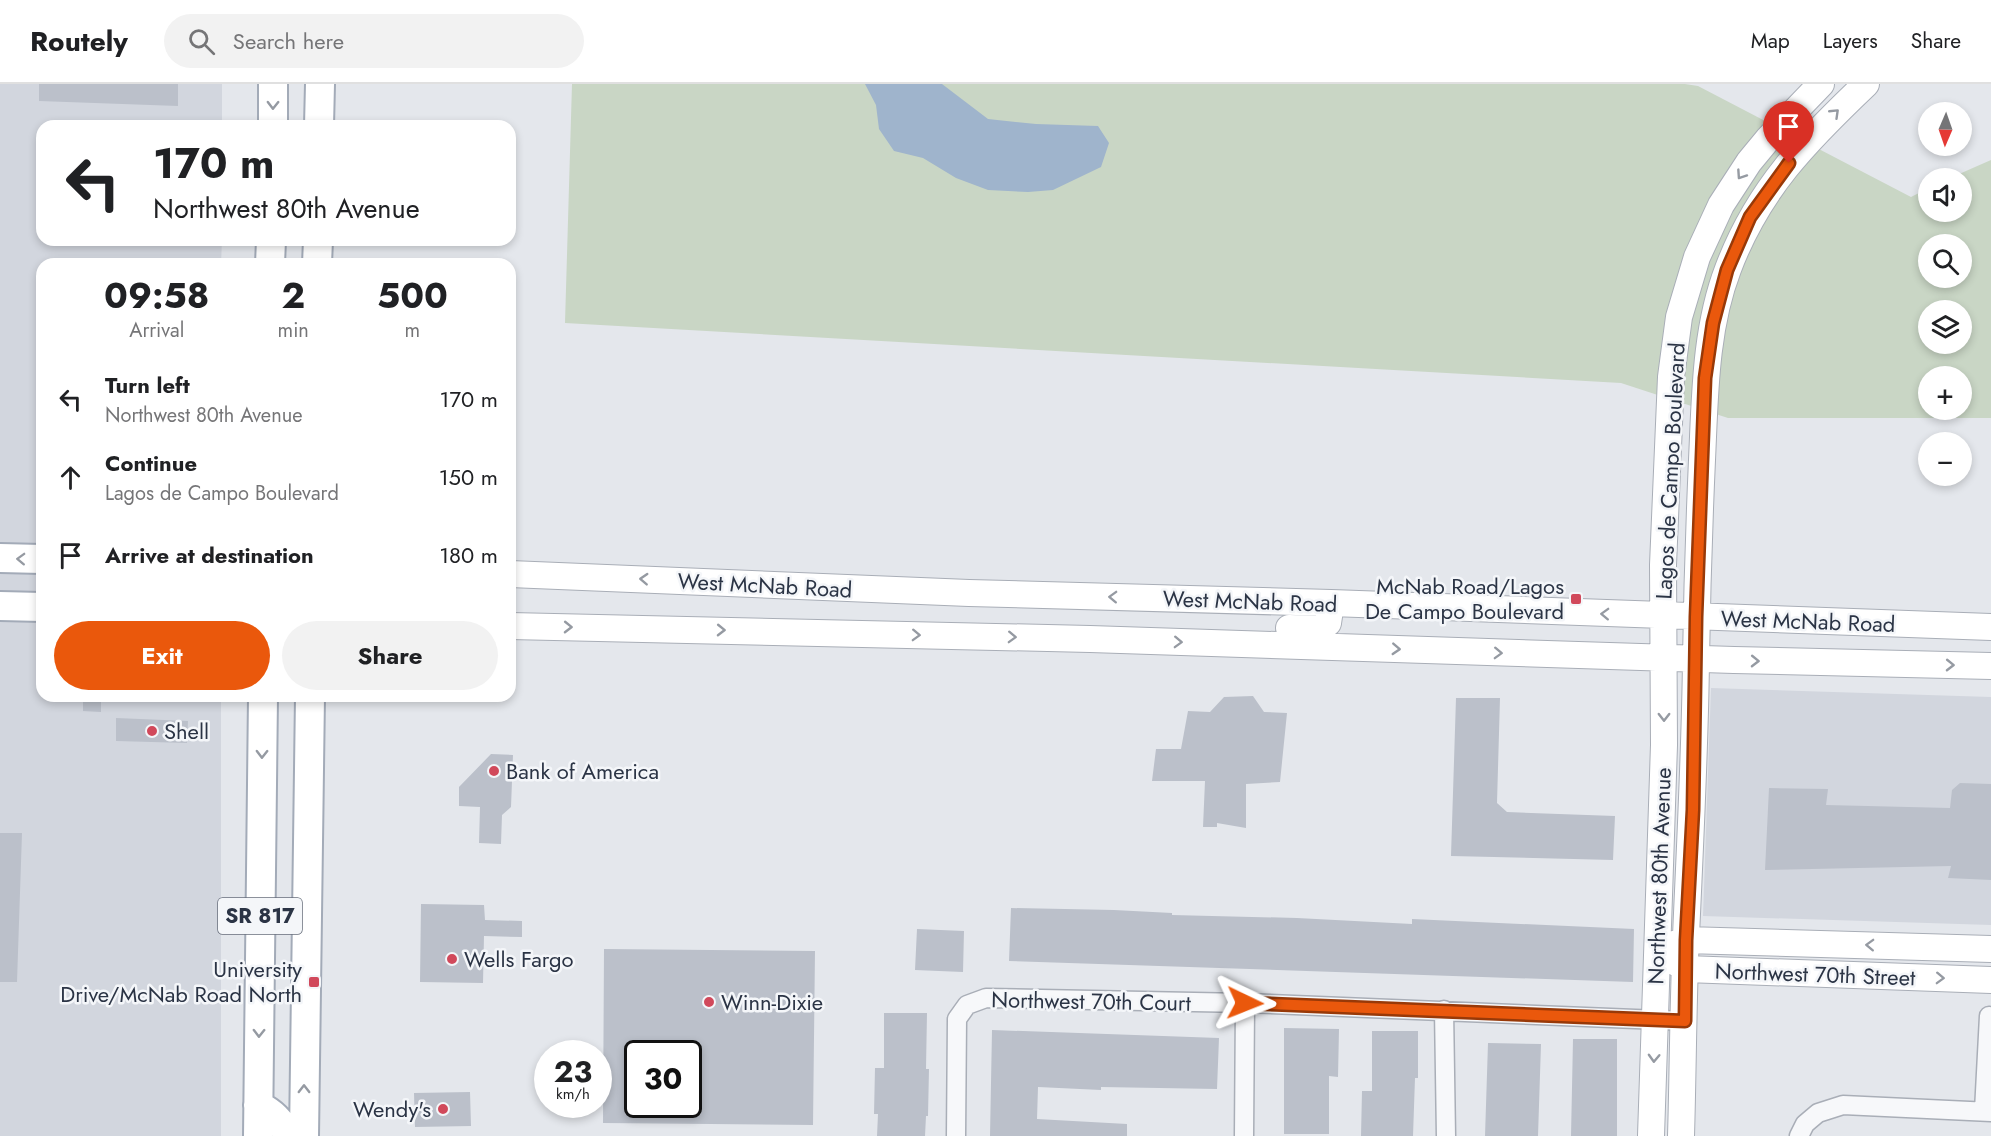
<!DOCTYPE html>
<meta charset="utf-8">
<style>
body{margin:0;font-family:Jost,sans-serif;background:#f2f2f2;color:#202124;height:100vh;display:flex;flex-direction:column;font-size:22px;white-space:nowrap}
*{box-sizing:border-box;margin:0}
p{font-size:20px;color:#757577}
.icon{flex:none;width:33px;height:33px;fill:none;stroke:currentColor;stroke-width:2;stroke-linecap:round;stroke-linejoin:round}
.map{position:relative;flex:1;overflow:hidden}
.details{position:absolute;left:36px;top:174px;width:480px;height:444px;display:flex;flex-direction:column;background:#fff;border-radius:18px;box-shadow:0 3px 9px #0003}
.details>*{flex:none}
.top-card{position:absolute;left:36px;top:36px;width:480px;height:126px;border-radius:18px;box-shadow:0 3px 9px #0003;background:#fff;color:#202124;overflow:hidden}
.needle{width:39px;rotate:182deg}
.fabs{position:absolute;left:1918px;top:18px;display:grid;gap:12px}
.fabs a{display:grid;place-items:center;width:54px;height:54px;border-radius:50%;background:#fff;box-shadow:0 3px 9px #0003;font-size:30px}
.speed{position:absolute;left:534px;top:956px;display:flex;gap:12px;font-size:30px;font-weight:700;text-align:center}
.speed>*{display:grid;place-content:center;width:78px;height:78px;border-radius:50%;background:#fff;box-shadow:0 3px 9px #0003;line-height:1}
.speed small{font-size:15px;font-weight:400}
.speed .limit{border:3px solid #111;border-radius:9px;background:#fff;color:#111}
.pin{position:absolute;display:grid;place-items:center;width:51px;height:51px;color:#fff;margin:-62px -26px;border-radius:50% 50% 50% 0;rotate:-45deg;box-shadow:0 0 6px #0007}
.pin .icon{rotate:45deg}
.me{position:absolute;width:66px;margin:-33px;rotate:92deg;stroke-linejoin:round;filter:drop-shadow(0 0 4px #0008)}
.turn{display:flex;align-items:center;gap:21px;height:126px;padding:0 18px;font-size:27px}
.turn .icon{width:78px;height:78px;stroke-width:2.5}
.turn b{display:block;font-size:42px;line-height:51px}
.eta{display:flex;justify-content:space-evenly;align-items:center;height:102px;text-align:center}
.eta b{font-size:36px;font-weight:700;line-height:42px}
.action{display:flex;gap:12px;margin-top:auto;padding:12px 18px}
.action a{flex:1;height:69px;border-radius:36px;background:#ea580c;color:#fff;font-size:24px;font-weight:700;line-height:69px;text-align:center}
.action a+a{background:#f2f2f2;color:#202124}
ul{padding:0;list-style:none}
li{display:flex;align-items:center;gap:18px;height:78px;padding:0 18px}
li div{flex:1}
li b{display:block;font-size:22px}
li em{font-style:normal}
header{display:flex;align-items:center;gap:36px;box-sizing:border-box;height:84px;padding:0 30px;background:#fff;border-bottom:2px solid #e0e0e0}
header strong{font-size:28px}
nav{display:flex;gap:33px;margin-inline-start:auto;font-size:21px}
.search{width:420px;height:54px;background:#f2f2f2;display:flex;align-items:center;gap:15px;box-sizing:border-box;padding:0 21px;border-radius:33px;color:#757577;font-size:22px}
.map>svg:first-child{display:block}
.built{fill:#d2d6de}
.green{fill:#c9d6c5;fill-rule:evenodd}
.water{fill:#9fb4cc}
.building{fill:#bbc0ca;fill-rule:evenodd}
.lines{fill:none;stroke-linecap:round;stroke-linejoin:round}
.street-casing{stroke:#a9aeb7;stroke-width:21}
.secondary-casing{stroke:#a9aeb7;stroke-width:28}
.primary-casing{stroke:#a3abb8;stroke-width:32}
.street{stroke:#f7f8fa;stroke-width:18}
.secondary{stroke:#fff;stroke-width:26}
.primary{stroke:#fff;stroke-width:28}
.oneway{stroke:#959aa2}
.route-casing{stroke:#983908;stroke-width:15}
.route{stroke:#ea580c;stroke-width:10}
.poi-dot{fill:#d1495b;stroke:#f4f6f9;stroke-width:2}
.labels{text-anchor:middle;stroke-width:5;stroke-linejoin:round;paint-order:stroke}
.shield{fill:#f4f6f9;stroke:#676e7b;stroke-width:1.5}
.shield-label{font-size:21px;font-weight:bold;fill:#2b3445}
.street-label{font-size:22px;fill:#2b3445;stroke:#f4f6f9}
.poi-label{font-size:22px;fill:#2b3445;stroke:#f4f6f9;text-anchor:start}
</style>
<header>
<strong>Routely</strong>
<div class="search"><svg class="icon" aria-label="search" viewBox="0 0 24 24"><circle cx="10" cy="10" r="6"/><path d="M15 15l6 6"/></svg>Search here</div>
<nav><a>Map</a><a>Layers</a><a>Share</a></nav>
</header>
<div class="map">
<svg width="1991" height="1052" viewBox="0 0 1991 1052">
<rect width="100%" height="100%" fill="#e4e7ec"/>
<!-- built -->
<path class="built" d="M 0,0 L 222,0 L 222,42 L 42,42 L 42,156 L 222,156 L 221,180 L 42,180 L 42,612 L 221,612 L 221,1052 L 0,1052 Z
M 1711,604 L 1991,613 L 1991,841 L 1703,832 Z"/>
<!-- green -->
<path class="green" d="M 572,0 L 1685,0 L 1698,2 L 1911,113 L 1929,104 L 1929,128 L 1962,128 L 1962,94 L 1950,94 L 1991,76 L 1991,334 L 1728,334 L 1621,299 L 565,239 ZM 1929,160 L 1962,160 L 1962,194 L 1929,194 ZM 1929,226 L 1962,226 L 1962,260 L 1929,260 ZM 1929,292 L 1962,292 L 1962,326 L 1929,326 Z"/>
<!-- water -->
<path class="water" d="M 865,0 L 942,0 L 988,35 L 1036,40 L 1098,42 L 1109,59 L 1101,83 L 1053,106 L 1028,108 L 988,106 L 956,94 L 923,74 L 894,67 L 879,45 L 876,21 Z"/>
<!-- building -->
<path class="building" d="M 39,0 L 178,0 L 178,22 L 39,17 Z
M 83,612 L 101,612 L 101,628 L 83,627 Z
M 1253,612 L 1264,628 L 1287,629 L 1280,698 L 1246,700 L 1246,744 L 1217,739 L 1217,743 L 1203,743 L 1205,697 L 1152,697 L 1156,665 L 1181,665 L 1188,627 L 1210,628 L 1224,613 Z
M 1456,614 L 1500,614 L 1497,719 L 1507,728 L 1615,732 L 1613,776 L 1451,772 Z
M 116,634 L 188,637 L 187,659 L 116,657 Z
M 491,670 L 513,671 L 511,723 L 502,731 L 501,760 L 479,759 L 480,723 L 459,722 L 459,703 Z
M 1960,699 L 1991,700 L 1991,796 L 1948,794 L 1951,782 L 1765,786 L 1769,704 L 1828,705 L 1826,721 L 1950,724 L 1952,706 Z
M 0,749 L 22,749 L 17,898 L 0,898 Z
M 421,820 L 484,821 L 485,836 L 522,837 L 522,853 L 484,852 L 483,899 L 420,898 Z
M 1011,824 L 1114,826 L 1172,829 L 1172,831 L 1297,834 L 1412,840 L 1412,835 L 1634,845 L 1633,898 L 1009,877 Z
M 917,845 L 964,847 L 963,888 L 915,886 Z
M 604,865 L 815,867 L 813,1041 L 603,1039 ZM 638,969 L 688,969 L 688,1020 L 638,1020 Z
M 884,929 L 927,929 L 926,985 L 929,985 L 928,1032 L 926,1032 L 925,1052 L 877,1052 L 878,1030 L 874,1030 L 875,984 L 884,984 Z
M 1284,944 L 1339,945 L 1338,993 L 1329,992 L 1329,1050 L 1284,1050 Z
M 992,946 L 1219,954 L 1217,1005 L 1101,1003 L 1101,1006 L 1038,1003 L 1037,1035 L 1127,1040 L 1127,1052 L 990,1052 Z
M 1372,947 L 1418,947 L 1418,994 L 1415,994 L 1413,1052 L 1361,1052 L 1362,1007 L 1372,1007 Z
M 1573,955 L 1617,955 L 1617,1052 L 1571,1052 Z
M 1488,959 L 1541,960 L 1538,1052 L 1485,1052 Z
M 470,1008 L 471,1042 L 415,1043 L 414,1009 Z"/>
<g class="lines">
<defs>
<path id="street" d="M 1444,926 L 1446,1052
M 1984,1027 L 1989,932
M 956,1052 L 957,935 L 967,921 L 986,914 L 1245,919 L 1685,937
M 1244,1052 L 1245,919
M 1799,1052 L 1805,1040 L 1818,1029 L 1843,1021 L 1991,1028"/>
<path id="secondary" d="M 510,490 L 969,509 L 1331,519 L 1991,543
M 510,542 L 1090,555 L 1734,576 L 1991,582
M 1289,544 L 1321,545 L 1328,539 L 1331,519
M 1671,861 L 1686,856 L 1991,865
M 1672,876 L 1686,885 L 1991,896
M 1651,1052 L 1664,661 L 1663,481 L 1671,293 L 1679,233 L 1697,173 L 1721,121 L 1749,78 L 1768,55 L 1821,0
M 1681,1052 C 1683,986 1683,919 1686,852 C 1690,760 1695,668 1696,575 C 1697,509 1699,443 1702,376 C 1705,312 1705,245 1728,185 C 1758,105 1806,57 1866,0"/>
<path id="primary" d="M 273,42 L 273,0
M 319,42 L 320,0
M 270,180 L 271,156
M 317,180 L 318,156
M 0,474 L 42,475
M 0,522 L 42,523
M 258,1021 C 272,1029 281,1036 288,1052
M 258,1052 L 263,612
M 304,1052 L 310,612"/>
</defs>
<!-- street casing -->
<use href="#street" class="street-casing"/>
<!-- secondary casing -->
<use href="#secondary" class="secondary-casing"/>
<!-- primary casing -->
<use href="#primary" class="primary-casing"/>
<!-- street -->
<use href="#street" class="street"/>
<!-- secondary -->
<use href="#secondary" class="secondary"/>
<!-- primary -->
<use href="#primary" class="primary"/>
</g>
<!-- one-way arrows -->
<defs><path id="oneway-chevron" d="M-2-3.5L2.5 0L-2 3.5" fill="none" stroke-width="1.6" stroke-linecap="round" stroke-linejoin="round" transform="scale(1.5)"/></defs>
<g class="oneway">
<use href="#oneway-chevron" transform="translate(273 21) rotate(91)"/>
<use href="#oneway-chevron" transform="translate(1835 29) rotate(-44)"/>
<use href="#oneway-chevron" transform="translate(1741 91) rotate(124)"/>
<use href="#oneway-chevron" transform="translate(21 475) rotate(-178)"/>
<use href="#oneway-chevron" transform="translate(644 495) rotate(-177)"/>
<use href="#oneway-chevron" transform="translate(1113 513) rotate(-178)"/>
<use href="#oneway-chevron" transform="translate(1605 530) rotate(-178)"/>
<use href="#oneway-chevron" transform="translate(568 543) rotate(1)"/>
<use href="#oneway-chevron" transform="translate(721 546) rotate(1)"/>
<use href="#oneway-chevron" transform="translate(916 551) rotate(2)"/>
<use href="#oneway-chevron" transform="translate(1012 553) rotate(2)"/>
<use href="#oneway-chevron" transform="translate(1178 558) rotate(2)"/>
<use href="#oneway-chevron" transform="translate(1396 565) rotate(3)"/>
<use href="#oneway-chevron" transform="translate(1498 569) rotate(2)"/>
<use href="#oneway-chevron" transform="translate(1755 577) rotate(1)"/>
<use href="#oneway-chevron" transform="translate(1950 581) rotate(1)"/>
<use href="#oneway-chevron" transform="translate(1664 633) rotate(90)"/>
<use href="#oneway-chevron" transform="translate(262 670) rotate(91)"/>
<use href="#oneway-chevron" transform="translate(1870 861) rotate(-178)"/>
<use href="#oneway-chevron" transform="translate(1940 894) rotate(2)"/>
<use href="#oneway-chevron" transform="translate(259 949) rotate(91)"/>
<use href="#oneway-chevron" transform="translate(1654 974) rotate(92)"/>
<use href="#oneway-chevron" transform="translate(304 1005) rotate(-90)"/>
</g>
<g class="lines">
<defs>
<path id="route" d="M 1245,919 L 1685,937 L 1686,856 L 1693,726 L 1696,533 L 1705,294 L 1713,239 L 1727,186 L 1750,133 L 1789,79"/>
</defs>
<!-- route casing -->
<use href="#route" class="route-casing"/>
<!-- route -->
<use href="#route" class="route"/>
</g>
<!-- markers -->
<g class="poi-dot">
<rect x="1570" y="509" width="12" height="12" rx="3"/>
<circle cx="152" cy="647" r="6"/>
<circle cx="494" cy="687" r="6"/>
<circle cx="452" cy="875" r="6"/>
<rect x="308" y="892" width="12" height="12" rx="3"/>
<circle cx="709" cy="918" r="6"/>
<circle cx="443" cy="1025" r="6"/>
</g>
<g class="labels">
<!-- shield labels -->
<rect class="shield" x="218" y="814" width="84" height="36" rx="4.5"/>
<g class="shield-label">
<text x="260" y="839">SR 817</text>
</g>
<!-- street labels -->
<g class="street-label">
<text transform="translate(1670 387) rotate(-87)" y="8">Lagos de Campo Boulevard</text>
<text transform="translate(765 501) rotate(3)" y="8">West McNab Road</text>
<text transform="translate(1250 517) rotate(2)" y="8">West McNab Road</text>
<text transform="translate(1808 537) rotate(2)" y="8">West McNab Road</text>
<text transform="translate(1659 792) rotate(-88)" y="8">Northwest 80th Avenue</text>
<text transform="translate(1815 890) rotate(2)" y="8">Northwest 70th Street</text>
<text transform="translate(1091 917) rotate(1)" y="8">Northwest 70th Court</text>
</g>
<!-- poi labels -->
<g class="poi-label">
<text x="1564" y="510" text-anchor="end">McNab Road/Lagos<tspan x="1564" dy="25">De Campo Boulevard</tspan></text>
<text x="164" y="655">Shell</text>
<text x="506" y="695">Bank of America</text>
<text x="464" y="883">Wells Fargo</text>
<text x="302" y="893" text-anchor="end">University<tspan x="302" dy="25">Drive/McNab Road North</tspan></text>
<text x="721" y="926">Winn-Dixie</text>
<text x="431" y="1033" text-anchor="end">Wendy's</text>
</g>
</g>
</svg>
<div class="fabs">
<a><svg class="needle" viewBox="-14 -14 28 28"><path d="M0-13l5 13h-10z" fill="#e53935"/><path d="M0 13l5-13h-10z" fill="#757577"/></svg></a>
<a><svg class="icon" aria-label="sound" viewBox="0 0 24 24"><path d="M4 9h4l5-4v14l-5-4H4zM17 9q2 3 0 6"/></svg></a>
<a><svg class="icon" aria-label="search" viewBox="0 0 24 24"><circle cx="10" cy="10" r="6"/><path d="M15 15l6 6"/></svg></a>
<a><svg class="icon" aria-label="layers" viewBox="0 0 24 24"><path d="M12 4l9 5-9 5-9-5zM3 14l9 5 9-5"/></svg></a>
<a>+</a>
<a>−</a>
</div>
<div class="speed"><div>23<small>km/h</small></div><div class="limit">30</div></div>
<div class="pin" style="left:1789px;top:79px;background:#d93025"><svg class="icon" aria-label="arrive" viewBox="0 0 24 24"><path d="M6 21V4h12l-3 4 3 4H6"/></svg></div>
<svg class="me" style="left:1245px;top:919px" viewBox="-20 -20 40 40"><path d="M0-17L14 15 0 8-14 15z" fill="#ea580c" stroke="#fff" stroke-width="4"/></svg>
<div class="top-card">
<div class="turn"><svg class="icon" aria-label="left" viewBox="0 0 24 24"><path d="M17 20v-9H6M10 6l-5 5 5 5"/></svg><div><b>170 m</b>Northwest 80th Avenue</div></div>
</div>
<section class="details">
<div class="eta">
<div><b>09:58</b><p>Arrival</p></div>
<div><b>2</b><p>min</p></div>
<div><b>500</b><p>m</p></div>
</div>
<ul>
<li><svg class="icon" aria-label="left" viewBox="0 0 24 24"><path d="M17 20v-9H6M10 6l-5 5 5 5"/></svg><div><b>Turn left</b><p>Northwest 80th Avenue</p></div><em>170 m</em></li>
<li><svg class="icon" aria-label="ahead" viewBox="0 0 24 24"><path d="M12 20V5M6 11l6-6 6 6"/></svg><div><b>Continue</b><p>Lagos de Campo Boulevard</p></div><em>150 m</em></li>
<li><svg class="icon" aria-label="arrive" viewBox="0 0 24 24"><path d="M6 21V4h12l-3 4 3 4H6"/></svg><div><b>Arrive at destination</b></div><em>180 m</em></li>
</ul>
<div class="action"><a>Exit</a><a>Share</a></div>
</section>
</div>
